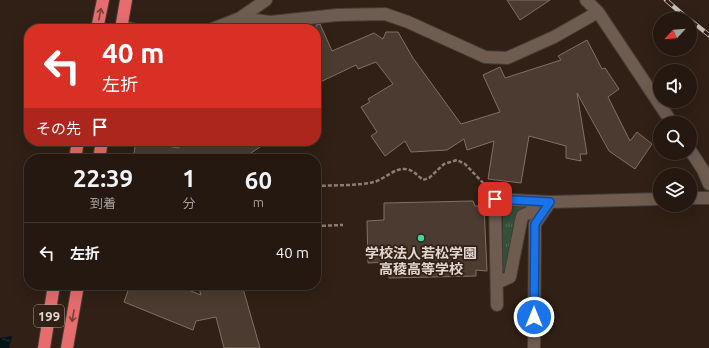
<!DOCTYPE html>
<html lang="ja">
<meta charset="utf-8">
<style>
body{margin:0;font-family:Ubuntu,"Noto Sans JP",sans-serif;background:#2c2119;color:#f1f3f6;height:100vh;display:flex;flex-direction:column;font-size:15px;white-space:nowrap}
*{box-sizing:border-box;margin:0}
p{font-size:13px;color:#a3a09f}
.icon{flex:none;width:22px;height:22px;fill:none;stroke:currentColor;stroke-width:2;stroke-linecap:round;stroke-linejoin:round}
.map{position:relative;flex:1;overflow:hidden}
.drawer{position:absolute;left:24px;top:154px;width:297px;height:136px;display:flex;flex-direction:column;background:#241810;border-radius:16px;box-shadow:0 4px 16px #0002,0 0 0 1px #413730}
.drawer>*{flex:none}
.top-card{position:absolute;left:24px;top:24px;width:297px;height:122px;border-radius:16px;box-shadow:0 4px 16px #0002,0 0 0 1px #413730;background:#d93025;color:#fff;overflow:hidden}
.needle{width:26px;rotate:244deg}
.fabs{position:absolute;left:653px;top:12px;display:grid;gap:8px}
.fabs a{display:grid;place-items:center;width:44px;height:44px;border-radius:50%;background:#241810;box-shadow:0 4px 16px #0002,0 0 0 1px #413730;font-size:20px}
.pin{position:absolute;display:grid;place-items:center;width:34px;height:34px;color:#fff;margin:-17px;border-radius:8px;box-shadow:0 2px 6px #0006}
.me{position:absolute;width:44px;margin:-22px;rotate:0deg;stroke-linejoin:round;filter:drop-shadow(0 0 3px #0008)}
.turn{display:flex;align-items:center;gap:14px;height:84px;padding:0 12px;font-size:18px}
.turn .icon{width:52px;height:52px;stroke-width:2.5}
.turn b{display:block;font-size:28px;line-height:34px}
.then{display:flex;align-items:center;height:38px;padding:0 12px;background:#0003;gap:8px;font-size:15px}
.eta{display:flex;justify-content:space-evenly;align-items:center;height:68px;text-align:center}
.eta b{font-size:24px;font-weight:600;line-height:28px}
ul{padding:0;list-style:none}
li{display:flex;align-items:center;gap:12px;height:60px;padding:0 12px;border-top:1px solid #413730}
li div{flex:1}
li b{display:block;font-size:15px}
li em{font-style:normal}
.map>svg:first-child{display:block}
.grass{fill:url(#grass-tufts)}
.water{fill:url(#water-ripples)}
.building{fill:#4c3b30;stroke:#827064}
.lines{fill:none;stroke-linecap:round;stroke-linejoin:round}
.minor-casing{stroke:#473b34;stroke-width:14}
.highway-casing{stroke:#473b34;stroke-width:14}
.path{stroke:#8b7e76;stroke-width:2.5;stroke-dasharray:4 2;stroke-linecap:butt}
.minor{stroke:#6e5c50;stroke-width:12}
.highway{stroke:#e56d6e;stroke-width:12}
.rail-casing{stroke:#c9bfb7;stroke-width:4.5}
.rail{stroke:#302016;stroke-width:3;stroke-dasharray:9;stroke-linecap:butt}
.oneway{stroke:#783f39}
.route-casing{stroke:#114b97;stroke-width:10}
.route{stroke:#1a73e8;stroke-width:7}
.poi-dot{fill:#43d4a0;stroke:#302016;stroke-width:1.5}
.labels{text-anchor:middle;stroke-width:3.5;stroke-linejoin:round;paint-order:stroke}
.shield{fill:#302016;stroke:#aca098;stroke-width:1}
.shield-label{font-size:13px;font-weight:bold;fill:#e1d7d0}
.poi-label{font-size:14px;font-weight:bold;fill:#e1d7d0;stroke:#302016}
</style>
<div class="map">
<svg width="709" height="348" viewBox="0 0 709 348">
<defs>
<pattern id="grass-tufts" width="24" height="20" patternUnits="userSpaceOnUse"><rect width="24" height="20" fill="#32503a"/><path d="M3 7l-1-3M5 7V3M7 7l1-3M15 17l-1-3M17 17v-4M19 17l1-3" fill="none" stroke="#4f6855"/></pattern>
<pattern id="water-ripples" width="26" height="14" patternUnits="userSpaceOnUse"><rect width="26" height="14" fill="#031517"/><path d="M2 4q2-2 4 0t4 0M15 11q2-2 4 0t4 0" fill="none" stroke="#273638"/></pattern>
</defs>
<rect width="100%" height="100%" fill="#302016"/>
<!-- grass -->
<path class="grass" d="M 507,204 L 525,204 L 526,208 L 518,215 L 506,273 L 501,270 L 503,210 Z"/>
<!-- water -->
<path class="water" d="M 12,336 L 9,348 L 0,348 L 0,338 Z"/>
<!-- building -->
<path class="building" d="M 507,0 L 550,0 L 520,20 Z
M 320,24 L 332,51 L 374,33 L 383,39 L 386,32 L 398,32 L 413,58 L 461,124 L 500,112 L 483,75 L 500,67 L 505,78 L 561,60 L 558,56 L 587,40 L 602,69 L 605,68 L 619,89 L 608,97 L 630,141 L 637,132 L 652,144 L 635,169 L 609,151 L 577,93 L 587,154 L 580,154 L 581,161 L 566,158 L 566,146 L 529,136 L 521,183 L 488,179 L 494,141 L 467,150 L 464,139 L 447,150 L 411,152 L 405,141 L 385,156 L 371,136 L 377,132 L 361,107 L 370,102 L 368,99 L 393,84 L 376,62 L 358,69 L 356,65 L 316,84 L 316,25 Z
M 136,141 L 179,148 L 180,141 L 269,141 L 242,159 L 133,159 Z
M 473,201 L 475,206 L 484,206 L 487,271 L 476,270 L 476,276 L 389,278 L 388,262 L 368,263 L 367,221 L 384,220 L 384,203 Z
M 130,285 L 176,285 L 201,295 L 198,285 L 242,285 L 260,348 L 224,348 L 216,317 L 196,321 L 193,330 L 124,302 Z"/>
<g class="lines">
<defs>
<path id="minor" d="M 586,0 L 598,12 L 672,123
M 240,18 L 270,22 L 337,15 L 385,14 L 408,22 L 485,57 L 507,58 L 554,37 L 598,12
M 121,27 L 132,29
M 212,29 L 240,18 L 266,0
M 690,150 L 703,170 L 709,184
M 690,198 L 709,198
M 497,283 L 510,277 L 522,216 L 548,204
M 497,305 L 495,199 L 550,202
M 534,348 L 535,224 L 550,202 L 660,199"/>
<path id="highway" d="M 97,29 L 103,0
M 121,29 L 126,0
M 75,159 L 78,141
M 99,159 L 102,141
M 44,348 L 54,285
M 67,348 L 78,285"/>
</defs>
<!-- minor casing -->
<use href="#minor" class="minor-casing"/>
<!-- highway casing -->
<use href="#highway" class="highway-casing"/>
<!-- path -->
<path class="path" d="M 316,186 C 335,185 356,186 374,182 C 385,179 394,168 405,169 C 412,169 417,175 423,180 L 429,178 L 444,164 L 457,160 L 465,164 L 487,187
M 316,226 L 343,225"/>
<!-- minor -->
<use href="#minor" class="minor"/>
<!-- highway -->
<use href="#highway" class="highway"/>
<defs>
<path id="rail" d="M 666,0 L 688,19
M 690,20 L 709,35"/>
</defs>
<!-- rail casing -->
<use href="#rail" class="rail-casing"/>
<!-- rail -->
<use href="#rail" class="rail"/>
</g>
<!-- one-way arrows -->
<defs><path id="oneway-shaft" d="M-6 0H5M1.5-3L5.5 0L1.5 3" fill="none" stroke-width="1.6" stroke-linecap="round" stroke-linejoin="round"/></defs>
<g class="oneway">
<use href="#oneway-shaft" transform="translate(100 14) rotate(-79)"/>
<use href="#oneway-shaft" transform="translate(73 316) rotate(100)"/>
</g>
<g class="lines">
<defs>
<path id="route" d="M 495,199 L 550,202 L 535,224 L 534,317"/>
</defs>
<!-- route casing -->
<use href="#route" class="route-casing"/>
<!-- route -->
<use href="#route" class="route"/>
</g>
<!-- markers -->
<circle class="poi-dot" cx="421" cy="238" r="4"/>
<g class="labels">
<!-- shield labels -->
<rect class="shield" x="34" y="305" width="30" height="22" rx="3"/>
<g class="shield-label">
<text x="49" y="321">199</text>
</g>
<!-- poi labels -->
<g class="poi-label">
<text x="421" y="258">学校法人若松学園<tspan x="421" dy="16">高稜高等学校</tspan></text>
</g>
</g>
</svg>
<div class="fabs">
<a><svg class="needle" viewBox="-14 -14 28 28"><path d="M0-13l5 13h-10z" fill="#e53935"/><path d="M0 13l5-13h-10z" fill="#a3a09f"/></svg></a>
<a><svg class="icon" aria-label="sound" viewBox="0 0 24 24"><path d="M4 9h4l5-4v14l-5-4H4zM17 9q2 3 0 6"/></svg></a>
<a><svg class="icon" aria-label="search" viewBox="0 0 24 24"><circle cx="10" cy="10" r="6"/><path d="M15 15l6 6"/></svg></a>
<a><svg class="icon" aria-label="layers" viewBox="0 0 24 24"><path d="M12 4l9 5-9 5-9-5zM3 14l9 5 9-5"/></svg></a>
</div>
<div class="pin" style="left:495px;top:199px;background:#d93025"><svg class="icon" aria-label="arrive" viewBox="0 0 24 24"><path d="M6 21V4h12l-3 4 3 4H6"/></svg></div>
<svg class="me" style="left:534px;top:317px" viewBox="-20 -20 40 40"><circle r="17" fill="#1a73e8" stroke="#fff" stroke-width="3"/><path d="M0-11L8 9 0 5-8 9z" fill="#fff"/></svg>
<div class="top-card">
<div class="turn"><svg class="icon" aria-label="left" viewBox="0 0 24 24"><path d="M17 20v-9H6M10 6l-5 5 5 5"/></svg><div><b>40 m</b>左折</div></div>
<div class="then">その先<svg class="icon" aria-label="arrive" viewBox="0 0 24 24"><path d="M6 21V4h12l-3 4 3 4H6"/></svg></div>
</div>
<section class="drawer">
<div class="eta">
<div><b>22:39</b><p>到着</p></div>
<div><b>1</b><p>分</p></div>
<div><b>60</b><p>m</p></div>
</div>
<ul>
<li><svg class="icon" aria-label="left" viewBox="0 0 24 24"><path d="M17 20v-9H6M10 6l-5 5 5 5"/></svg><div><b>左折</b></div><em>40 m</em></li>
</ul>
</section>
</div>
